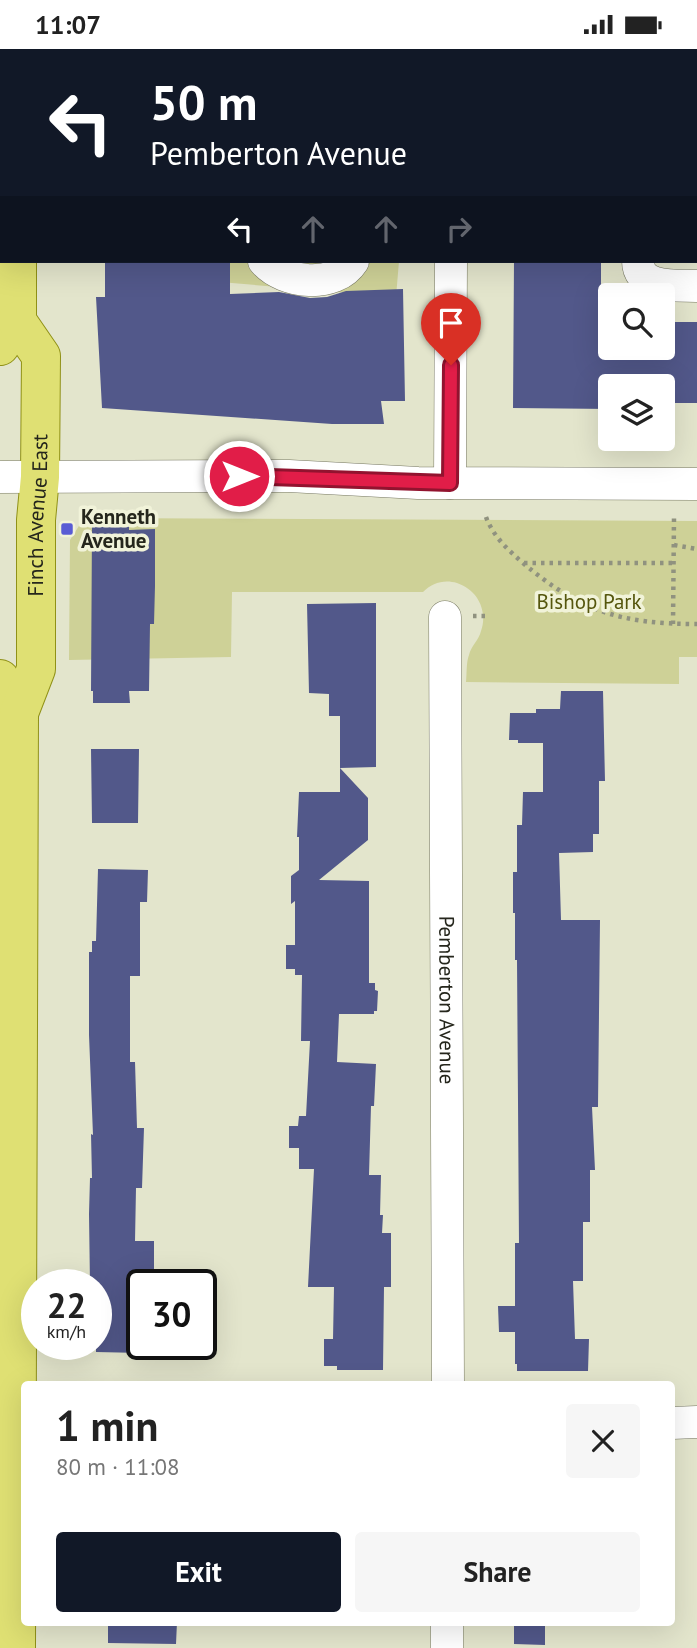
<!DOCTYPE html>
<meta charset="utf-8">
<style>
body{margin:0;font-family:"PT Sans",sans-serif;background:#f6f6f6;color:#222;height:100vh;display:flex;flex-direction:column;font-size:26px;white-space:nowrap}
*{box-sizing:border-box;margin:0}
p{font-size:23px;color:#767676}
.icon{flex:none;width:38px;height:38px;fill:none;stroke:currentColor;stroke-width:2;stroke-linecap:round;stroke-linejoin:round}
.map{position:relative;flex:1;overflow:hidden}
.sheet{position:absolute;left:21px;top:1332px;width:654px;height:245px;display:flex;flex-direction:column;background:#fff;border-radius:7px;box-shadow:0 7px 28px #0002}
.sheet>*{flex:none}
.top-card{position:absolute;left:0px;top:0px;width:698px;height:214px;box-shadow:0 7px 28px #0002;background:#111827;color:#fff;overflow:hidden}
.fabs{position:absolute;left:598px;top:234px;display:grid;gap:14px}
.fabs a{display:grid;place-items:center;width:77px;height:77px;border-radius:7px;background:#fff;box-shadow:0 7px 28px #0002;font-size:35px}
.speed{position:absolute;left:21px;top:1220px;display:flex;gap:14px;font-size:35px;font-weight:700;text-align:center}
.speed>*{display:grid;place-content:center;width:91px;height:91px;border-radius:50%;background:#fff;box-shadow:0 7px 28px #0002;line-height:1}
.speed small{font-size:18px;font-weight:400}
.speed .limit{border:4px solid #111;border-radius:10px;background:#fff;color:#111}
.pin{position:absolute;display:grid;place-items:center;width:60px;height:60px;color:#fff;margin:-72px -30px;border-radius:50% 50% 50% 0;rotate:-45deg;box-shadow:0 0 7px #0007}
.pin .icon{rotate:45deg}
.me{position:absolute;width:77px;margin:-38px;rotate:90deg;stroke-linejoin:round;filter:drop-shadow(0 0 5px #0008)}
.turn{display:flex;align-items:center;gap:24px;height:147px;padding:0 35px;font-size:32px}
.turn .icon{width:91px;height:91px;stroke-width:2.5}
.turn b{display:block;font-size:49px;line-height:60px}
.lanes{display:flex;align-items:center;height:66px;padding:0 35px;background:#0003;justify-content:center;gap:35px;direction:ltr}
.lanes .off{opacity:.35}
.round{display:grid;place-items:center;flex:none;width:74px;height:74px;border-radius:7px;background:#f6f6f6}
.head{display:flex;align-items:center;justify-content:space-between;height:119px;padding:0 35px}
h1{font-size:42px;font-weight:800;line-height:52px}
.cta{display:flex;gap:14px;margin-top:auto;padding:14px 35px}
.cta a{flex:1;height:80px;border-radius:7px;background:#111827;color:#fff;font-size:28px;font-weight:800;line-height:80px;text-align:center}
.cta a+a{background:#f6f6f6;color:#222}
.status{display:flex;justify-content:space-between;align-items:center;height:49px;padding:0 35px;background:#fff;direction:ltr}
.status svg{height:19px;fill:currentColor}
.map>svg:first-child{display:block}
.green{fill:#ced197}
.building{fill:#52588a}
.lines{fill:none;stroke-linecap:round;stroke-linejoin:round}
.minor-casing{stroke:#777862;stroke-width:33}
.major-casing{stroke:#909117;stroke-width:40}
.path{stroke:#90927f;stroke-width:4.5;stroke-dasharray:3.5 5;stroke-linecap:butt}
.minor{stroke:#fff;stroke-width:32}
.major{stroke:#dfe073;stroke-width:38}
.route-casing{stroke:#92132f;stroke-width:18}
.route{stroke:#e11d48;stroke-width:12}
.poi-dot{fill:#595cd4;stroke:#f1f3d9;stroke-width:2.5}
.labels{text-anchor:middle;stroke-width:7;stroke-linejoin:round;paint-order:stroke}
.street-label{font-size:21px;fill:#25261c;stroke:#f1f3d9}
.poi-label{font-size:21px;font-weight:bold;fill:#25261c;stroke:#f1f3d9;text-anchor:start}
.park-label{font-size:21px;fill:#55560d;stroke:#f1f3d9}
</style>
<div class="status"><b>11:07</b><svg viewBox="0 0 49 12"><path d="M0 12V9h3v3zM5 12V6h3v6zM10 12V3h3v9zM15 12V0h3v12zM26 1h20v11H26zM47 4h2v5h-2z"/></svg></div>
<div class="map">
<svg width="697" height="1599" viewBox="0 0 697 1599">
<rect width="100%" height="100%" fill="#e3e5cc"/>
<!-- green -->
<path class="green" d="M 225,0 L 421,0 L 224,2 Z
M 476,0 L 638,0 L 638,2 L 477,2 Z
M 221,212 L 399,212 L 396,248 L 220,233 Z
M 84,469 L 697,472 L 697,608 L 679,608 L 679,635 L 466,633 C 467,624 466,614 469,606 C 471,597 479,591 481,582 C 488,562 478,541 457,534 C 444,530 432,534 423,543 L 232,543 L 231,608 L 69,611 L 70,491 Z"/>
<!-- building -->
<path class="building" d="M 105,212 L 230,212 L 230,245 L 279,243 L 310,249 L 327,248 L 346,242 L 403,240 L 405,352 L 381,352 L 384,375 L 332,375 L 102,359 L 96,248 L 105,248 Z
M 514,212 L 601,212 L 601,273 L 611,273 L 611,299 L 663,299 L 663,273 L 697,273 L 697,354 L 663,354 L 663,338 L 611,338 L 611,360 L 513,359 Z
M 92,476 L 129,476 L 129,481 L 155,480 L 155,537 L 154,575 L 150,575 L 149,642 L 129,642 L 130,654 L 93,654 L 93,642 L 91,642 Z
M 376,554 L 376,718 L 340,719 L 340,667 L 329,667 L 329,645 L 309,644 L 307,555 Z
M 561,642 L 603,642 L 605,732 L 599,732 L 599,785 L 593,785 L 593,803 L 559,804 L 561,871 L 600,871 L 598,1058 L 592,1058 L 595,1121 L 590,1121 L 590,1173 L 583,1173 L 583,1232 L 573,1232 L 575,1290 L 589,1290 L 588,1322 L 517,1322 L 517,1315 L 515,1315 L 515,1283 L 499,1283 L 498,1257 L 515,1257 L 515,1194 L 519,1194 L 517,911 L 515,911 L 515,864 L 513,864 L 513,823 L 517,823 L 517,776 L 522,776 L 523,743 L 543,743 L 543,694 L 518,694 L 518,691 L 509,691 L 510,664 L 536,664 L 536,660 L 560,660 Z
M 91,700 L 139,700 L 138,774 L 92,774 Z
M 340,719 L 368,749 L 368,791 L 319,831 L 369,832 L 369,934 L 375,934 L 375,941 L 378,942 L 377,962 L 374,962 L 374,965 L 339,965 L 337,1013 L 376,1015 L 374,1057 L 371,1057 L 369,1126 L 381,1126 L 380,1166 L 383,1166 L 382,1184 L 391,1184 L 391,1238 L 384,1238 L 383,1321 L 337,1321 L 337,1317 L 324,1317 L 324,1290 L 333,1290 L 334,1238 L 308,1238 L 314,1120 L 299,1120 L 299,1099 L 289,1099 L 289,1077 L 298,1077 L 299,1067 L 306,1067 L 310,992 L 301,992 L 302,926 L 295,926 L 295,920 L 286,920 L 286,896 L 295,896 L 295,852 L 291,855 L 291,827 L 299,821 L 299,788 L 297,788 L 299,743 L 340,743 Z
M 98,820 L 148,821 L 147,853 L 140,853 L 140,927 L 130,927 L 130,1013 L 135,1013 L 137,1079 L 144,1079 L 142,1139 L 136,1139 L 135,1192 L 154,1192 L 154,1236 L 142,1236 L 142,1304 L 96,1303 L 96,1236 L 90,1236 L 89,1165 L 90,1129 L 92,1129 L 91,1085 L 93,1086 L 89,986 L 89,903 L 92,903 L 92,892 L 96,892 Z
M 108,1573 L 177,1573 L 176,1595 L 108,1594 Z
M 514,1573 L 545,1573 L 545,1596 L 514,1595 Z"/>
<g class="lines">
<defs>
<g id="minor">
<path d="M 236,0 L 236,2"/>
<path d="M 372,2 L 372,0"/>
<path d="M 459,2 L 459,0"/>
<path d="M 696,90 L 697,91"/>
<path d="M 696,156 L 697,156"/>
<path d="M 264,212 C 284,235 335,240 353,212"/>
<path d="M 638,212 C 638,241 677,236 697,237"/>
<path d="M 0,428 L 289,427 L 418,434 L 697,435"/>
<path d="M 450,434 L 451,212"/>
<path id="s1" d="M 445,568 L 448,1335"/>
<path d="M 672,1374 L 697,1373"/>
<path d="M 447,1599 L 447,1573"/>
</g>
<g id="major">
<path d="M 19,2 L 19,0"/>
<path d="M 0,297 L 17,272 L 17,212"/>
<path d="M 0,630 L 19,664"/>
<path id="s2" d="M 16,1599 L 19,664 L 36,620 L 36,471 L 40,428 L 41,307 L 17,272"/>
</g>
</defs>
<!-- minor casing -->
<use href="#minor" class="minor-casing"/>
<!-- major casing -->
<use href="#major" class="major-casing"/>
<!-- path -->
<path class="path" d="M 486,468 C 493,487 508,501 523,514 C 581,563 622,575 697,575
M 674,496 L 697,500
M 524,514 L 674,514
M 473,567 L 486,567
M 673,575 L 674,469"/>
<!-- minor -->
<use href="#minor" class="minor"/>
<!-- major -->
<use href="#major" class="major"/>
</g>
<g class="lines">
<defs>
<path id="route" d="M 239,427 L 450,434 L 451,316"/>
</defs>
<!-- route casing -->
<use href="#route" class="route-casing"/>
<!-- route -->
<use href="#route" class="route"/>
</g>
<!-- markers -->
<rect class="poi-dot" x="60" y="473" width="14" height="14" rx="3.5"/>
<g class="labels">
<!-- street labels -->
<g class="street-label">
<text dy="7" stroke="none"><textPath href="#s2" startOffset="1136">Finch Avenue East</textPath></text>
<text dy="7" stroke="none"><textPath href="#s1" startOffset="383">Pemberton Avenue</textPath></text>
</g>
<!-- poi labels -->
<g class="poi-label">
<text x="81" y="475">Kenneth<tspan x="81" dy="24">Avenue</tspan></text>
</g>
<!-- park labels -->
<g class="park-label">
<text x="589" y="560">Bishop Park</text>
</g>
</g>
</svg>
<div class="fabs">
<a><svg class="icon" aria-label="search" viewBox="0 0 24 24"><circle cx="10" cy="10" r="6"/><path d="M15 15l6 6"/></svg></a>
<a><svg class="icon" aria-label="layers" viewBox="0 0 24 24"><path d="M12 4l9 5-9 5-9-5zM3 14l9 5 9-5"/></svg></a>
</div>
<div class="speed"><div>22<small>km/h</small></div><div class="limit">30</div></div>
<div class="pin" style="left:451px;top:316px;background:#d93025"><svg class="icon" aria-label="arrive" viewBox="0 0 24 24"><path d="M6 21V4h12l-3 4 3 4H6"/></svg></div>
<svg class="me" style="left:239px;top:427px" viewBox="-20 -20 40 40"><circle r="17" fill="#e11d48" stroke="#fff" stroke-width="3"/><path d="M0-11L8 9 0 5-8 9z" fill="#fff"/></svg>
<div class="top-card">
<div class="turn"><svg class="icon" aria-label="left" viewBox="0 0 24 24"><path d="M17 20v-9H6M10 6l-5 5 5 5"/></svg><div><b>50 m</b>Pemberton Avenue</div></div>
<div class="lanes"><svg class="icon" aria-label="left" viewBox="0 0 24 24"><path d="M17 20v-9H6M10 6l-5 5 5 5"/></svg><svg class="icon off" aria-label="ahead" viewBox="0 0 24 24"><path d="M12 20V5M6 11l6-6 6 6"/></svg><svg class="icon off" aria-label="ahead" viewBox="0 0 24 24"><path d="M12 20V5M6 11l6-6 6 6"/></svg><svg class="icon off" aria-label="right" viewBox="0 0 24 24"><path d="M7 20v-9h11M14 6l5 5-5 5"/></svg></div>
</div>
<section class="sheet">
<div class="head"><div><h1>1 min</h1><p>80 m · 11:08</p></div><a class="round"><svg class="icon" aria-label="close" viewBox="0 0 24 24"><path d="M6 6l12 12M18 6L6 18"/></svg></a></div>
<div class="cta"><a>Exit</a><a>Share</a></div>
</section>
</div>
